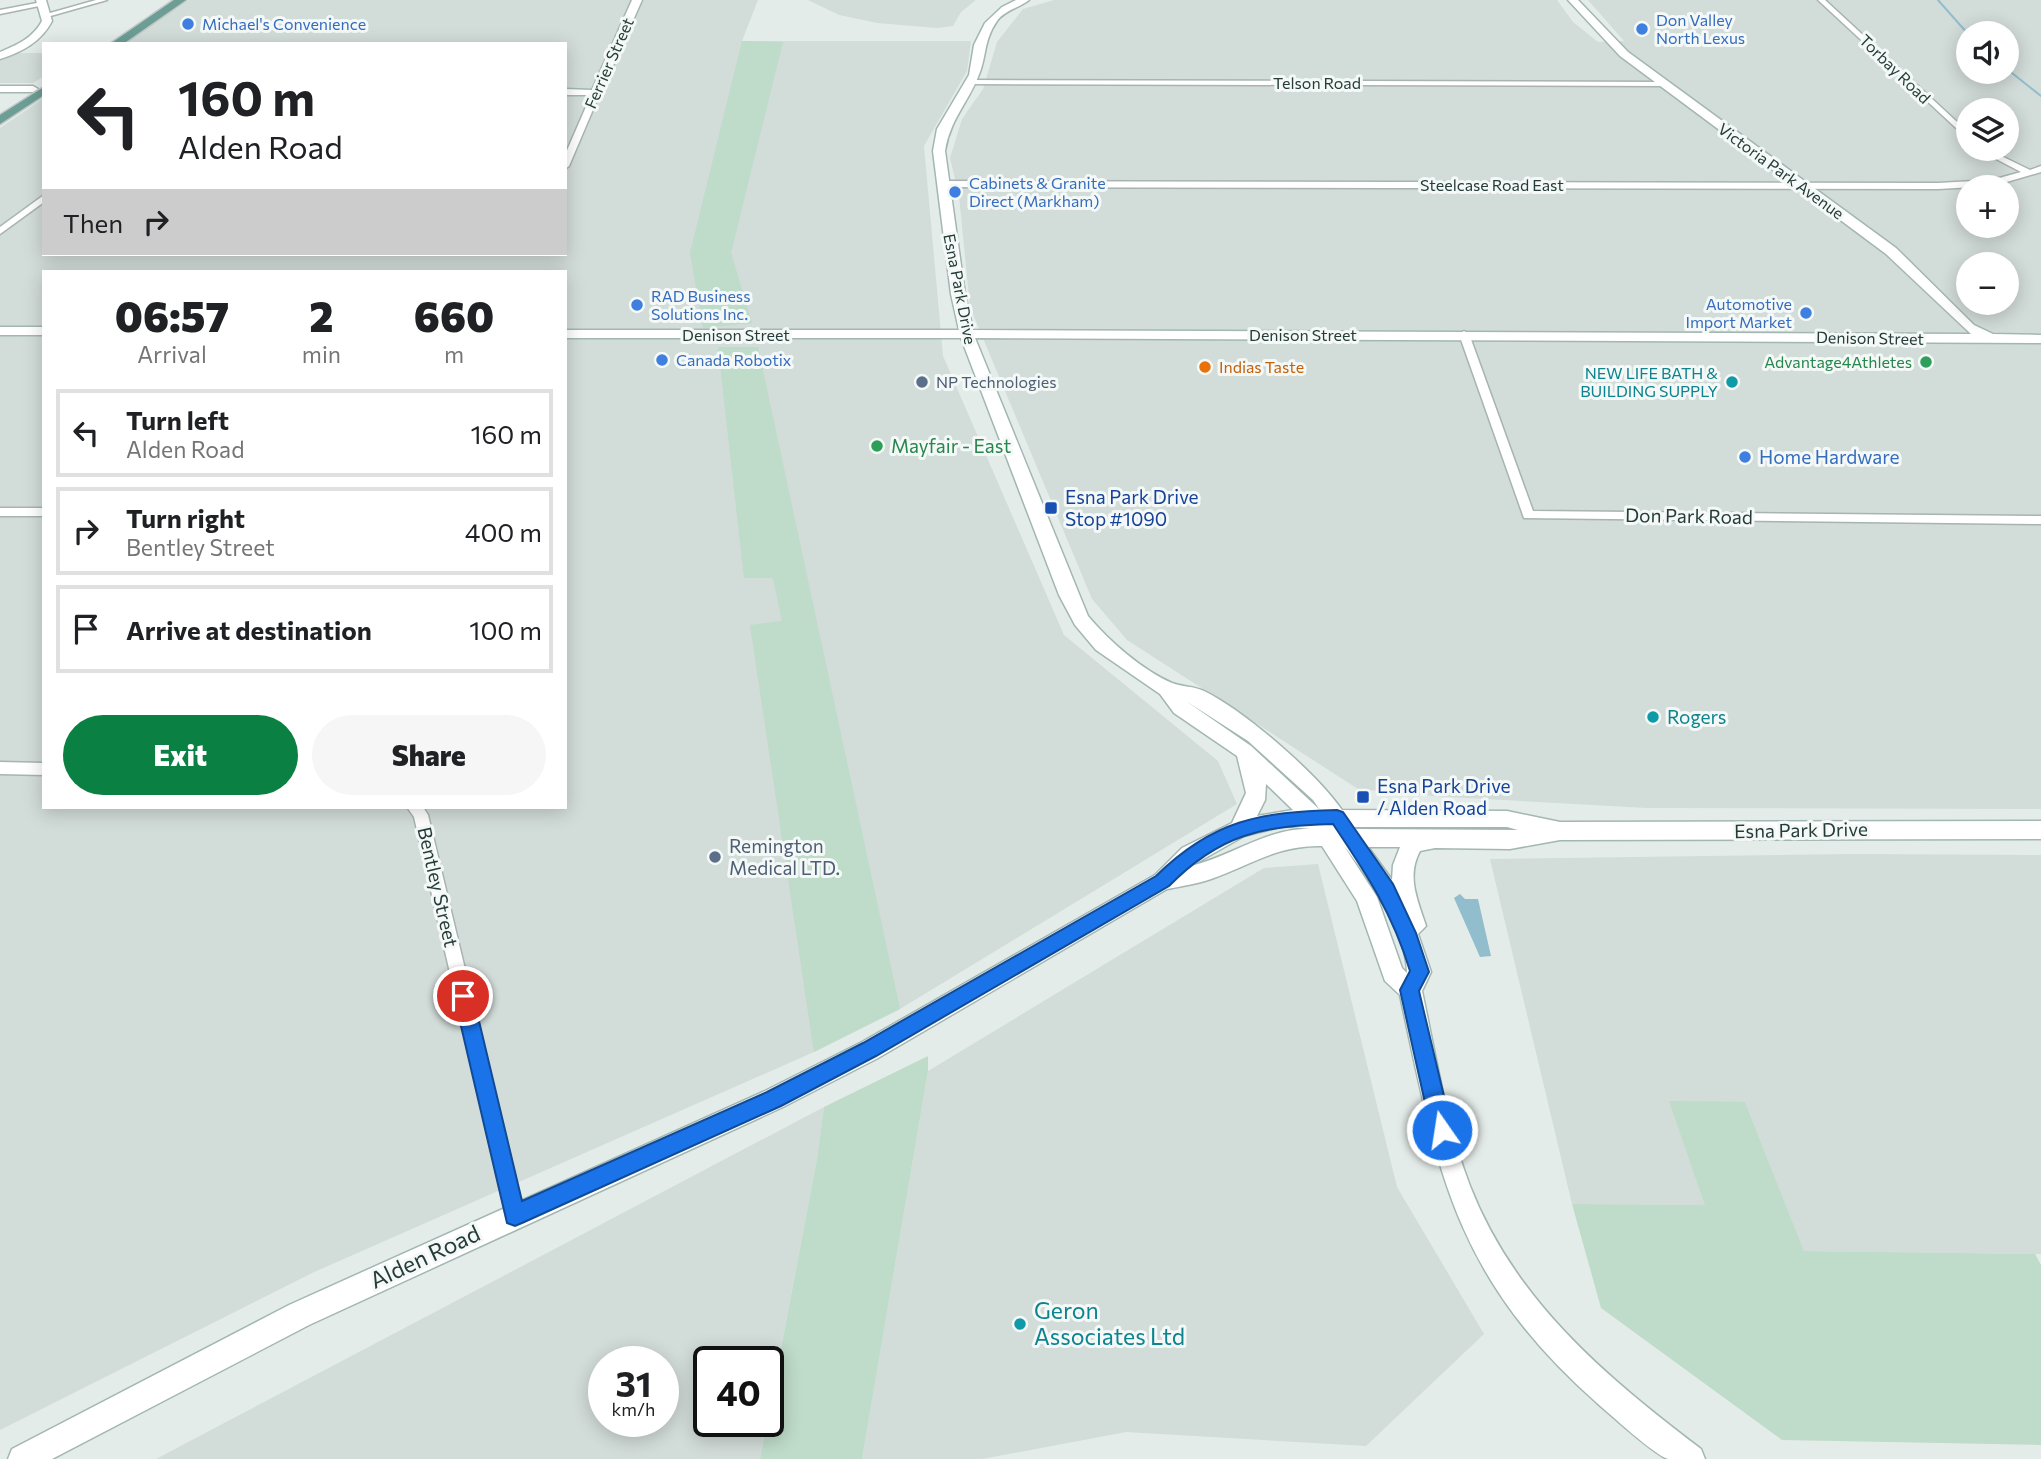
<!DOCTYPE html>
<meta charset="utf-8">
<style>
body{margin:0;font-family:Commissioner,sans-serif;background:#f6f6f6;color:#202124;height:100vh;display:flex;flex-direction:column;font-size:26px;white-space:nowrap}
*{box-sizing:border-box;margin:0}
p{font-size:23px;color:#757577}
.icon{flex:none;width:38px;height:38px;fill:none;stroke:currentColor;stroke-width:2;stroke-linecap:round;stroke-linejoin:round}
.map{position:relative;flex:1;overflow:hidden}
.panel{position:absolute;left:42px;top:270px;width:525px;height:539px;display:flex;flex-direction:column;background:#fff;border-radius:0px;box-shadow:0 4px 18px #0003}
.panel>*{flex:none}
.guide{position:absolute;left:42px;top:42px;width:525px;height:214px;border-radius:0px;box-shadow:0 4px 18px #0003;background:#fff;color:#202124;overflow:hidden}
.controls{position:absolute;left:1956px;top:21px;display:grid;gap:14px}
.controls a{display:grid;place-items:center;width:63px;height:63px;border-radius:50%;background:#fff;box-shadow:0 4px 18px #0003;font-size:35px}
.speed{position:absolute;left:588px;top:1346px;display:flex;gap:14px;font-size:35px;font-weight:700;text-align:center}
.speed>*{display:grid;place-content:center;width:91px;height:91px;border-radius:50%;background:#fff;box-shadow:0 4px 18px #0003;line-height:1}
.speed small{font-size:18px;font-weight:400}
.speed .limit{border:4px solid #111;border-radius:10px;background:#fff;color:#111}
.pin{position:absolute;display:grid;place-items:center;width:60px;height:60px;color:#fff;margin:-30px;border:4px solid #fff;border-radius:50%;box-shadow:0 2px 7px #0007}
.me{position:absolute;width:77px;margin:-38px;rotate:347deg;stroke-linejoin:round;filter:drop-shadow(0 0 5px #0008)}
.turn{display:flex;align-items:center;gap:24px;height:147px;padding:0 21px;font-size:32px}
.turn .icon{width:91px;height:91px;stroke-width:2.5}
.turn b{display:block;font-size:49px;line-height:60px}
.then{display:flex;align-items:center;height:66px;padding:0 21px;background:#0003;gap:14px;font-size:26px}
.eta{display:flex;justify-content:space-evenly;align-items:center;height:119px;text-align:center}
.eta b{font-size:42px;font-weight:800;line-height:49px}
.cta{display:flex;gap:14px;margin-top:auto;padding:14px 21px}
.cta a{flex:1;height:80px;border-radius:42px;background:#0b8043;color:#fff;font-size:28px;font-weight:800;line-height:80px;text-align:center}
.cta a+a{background:#f6f6f6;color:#202124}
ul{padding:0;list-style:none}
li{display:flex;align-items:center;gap:21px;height:88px;margin:0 14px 10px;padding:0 7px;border:4px solid #e0e0e0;border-radius:0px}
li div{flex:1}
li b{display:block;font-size:26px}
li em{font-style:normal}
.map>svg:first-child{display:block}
.built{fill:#d2dcd8;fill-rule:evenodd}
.green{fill:#bfdbc9}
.water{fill:#91bdcc}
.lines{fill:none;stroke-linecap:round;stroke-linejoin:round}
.stream{stroke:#91bdcc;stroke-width:2}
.street-casing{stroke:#a7b4b0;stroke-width:3}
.secondary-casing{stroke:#a3b7b2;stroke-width:3}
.primary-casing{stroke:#c2c8c7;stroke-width:3}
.street{fill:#fff;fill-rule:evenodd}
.secondary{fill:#fff;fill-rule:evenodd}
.primary{fill:#6c9e96;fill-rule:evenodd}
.route{fill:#1a73e8;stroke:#114b97;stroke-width:2}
.shop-dot{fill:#3f7fe0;stroke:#f4f9f7;stroke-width:2.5}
.leisure-dot{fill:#2e9e5b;stroke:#f4f9f7;stroke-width:2.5}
.food-dot{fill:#e8710a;stroke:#f4f9f7;stroke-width:2.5}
.service-dot{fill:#5c6f8a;stroke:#f4f9f7;stroke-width:2.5}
.culture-dot{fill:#0f9aa8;stroke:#f4f9f7;stroke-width:2.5}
.transit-dot{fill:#1a4fb4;stroke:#f4f9f7;stroke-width:2.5}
.labels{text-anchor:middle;stroke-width:6;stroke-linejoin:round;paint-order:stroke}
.far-shop-label{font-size:16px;fill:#366cbe;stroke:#f4f9f7;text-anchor:start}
.far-street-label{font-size:16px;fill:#253c38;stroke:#f4f9f7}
.far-leisure-label{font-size:16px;fill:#27864d;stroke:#f4f9f7;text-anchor:end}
.far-food-label{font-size:16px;fill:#c56008;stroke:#f4f9f7;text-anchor:start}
.far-culture-label{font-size:16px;fill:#0d838f;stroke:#f4f9f7;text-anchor:end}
.far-service-label{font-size:16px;fill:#4e5e75;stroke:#f4f9f7;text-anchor:start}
.leisure-label{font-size:19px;fill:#27864d;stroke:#f4f9f7;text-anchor:start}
.shop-label{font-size:19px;fill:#366cbe;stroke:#f4f9f7;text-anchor:start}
.transit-label{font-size:19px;fill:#164399;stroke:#f4f9f7;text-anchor:start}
.street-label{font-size:19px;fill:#253c38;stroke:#f4f9f7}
.culture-label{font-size:19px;fill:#0d838f;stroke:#f4f9f7;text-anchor:start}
.service-label{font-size:19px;fill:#4e5e75;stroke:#f4f9f7;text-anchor:start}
.near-street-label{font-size:23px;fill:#253c38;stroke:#f4f9f7}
.near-culture-label{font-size:23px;fill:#0d838f;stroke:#f4f9f7;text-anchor:start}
</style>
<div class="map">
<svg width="2041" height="1459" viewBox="0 0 2041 1459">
<rect width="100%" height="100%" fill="#e4ece9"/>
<!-- built -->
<path class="built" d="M 189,0 L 758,0 L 742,41 L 971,41 L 967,71 L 924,146 L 943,356 L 1064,635 L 1218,761 L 1237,804 L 900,1009 L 814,1052 L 312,1273 L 0,1430 L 0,128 L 44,98 L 44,254 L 565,254 L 565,44 L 123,44 ZM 44,271 L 565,271 L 565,807 L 44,807 Z
M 808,0 L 976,0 L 961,12 L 953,26 L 937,28 L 877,23 L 839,15 Z
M 1054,0 L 1557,0 L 1573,22 L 1598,42 L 1624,41 L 1588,0 L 2041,0 L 2041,809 L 1646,808 L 1433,796 L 1358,789 L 1127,640 L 1092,599 L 970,307 L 959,196 L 950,158 L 962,119 L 983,89 L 997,42 L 1023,9 ZM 1969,33 L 2007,33 L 2007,72 L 1969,72 ZM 1969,110 L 2007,110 L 2007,149 L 1969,149 ZM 1969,187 L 2007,187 L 2007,226 L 1969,226 ZM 1969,264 L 2007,264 L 2007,303 L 1969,303 Z
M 15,53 L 44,53 L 44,76 L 33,83 L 0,83 L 0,60 Z
M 1855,854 L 2041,855 L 2041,1254 L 1804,1251 L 1745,1102 L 1705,1205 L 1572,1204 L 1490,859 Z
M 1318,864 L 1397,1187 L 1484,1334 L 1366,1446 L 1126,1432 L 982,1459 L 862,1459 L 928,1071 L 1264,868 Z
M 824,1107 L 817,1159 L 768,1416 L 768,1362 L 709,1362 L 709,1421 L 767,1421 L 760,1459 L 156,1459 ZM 604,1362 L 663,1362 L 663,1421 L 604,1421 Z"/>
<!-- green -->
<path class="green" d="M 742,41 L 783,42 L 731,253 L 752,323 L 703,328 L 690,253 Z
M 718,347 L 758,347 L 900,1009 L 814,1052 L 750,625 L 782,621 L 773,578 L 744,578 Z
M 928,1056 L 928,1071 L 862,1459 L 760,1459 L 817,1159 L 824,1107 Z
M 1669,1101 L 1745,1102 L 1804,1251 L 2035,1254 L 2041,1265 L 2041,1445 L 1782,1440 L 1601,1308 L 1572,1204 L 1705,1205 Z"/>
<!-- water -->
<path class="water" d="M 1460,894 L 1465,899 L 1478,899 L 1491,956 L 1480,957 L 1454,898 Z"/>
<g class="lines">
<!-- stream -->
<path class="stream" d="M 1938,0 L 1969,35
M 2007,69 L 2041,96"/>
<defs>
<path id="street" d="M 96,0 L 107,0 L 47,17 L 43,15 Z
M 1818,0 L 1825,0 L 1969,133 L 1969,140 Z
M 42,2 L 44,5 L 0,14 L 0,10 Z
M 970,80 L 1663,82 L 1667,84 L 1663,86 L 967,84 L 967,80 Z
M 596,91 L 600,93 L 569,166 L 565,169 L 565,155 L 592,93 Z
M 1977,149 L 1987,149 L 2030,170 L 2041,166 L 2041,172 L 1993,186 L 1938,189 L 942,187 L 938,184 L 942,181 L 1938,183 L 1992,180 L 2021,172 Z
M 44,195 L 44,202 L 0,234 L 0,227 Z
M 1464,331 L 1469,334 L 1533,511 L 2041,516 L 2041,524 L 1524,518 L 1459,334 Z
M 0,508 L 44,508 L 44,516 L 0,516 Z
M 0,762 L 44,763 L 44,775 L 0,774 Z
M 407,807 L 423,807 L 428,815 L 524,1215 L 522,1222 L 515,1224 L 508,1222 L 506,1215 L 414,817 Z"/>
<path id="secondary" d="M 36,0 L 46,0 L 52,21 C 41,42 22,52 0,59 L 0,52 C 17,45 33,38 42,21 Z
M 632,0 L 642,0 L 600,95 L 565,95 L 565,89 L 592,90 Z
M 1016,0 L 1029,0 C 1019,8 1005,10 997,21 C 983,41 987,57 978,77 C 967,104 950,120 945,151 L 965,294 L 973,330 L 1971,334 L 1886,254 L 1620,56 L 1568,0 L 1578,0 L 1628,52 L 1896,248 L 1974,325 L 1993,334 L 2041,335 L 2041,343 L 975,338 L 1088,616 C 1109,641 1142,670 1172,683 C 1182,687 1194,686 1204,691 C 1245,711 1316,773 1342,810 L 1507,811 L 1560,822 L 2041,821 L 2041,839 L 1560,840 L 1510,849 L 1435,848 L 1420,851 C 1406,877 1418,901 1426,926 L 1418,934 L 1431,972 L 1422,991 C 1436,1056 1446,1124 1470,1186 C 1515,1301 1606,1377 1701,1449 L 1705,1459 C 1695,1459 1679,1459 1668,1459 C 1654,1455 1610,1414 1597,1403 C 1454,1276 1438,1173 1400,995 L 1385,981 L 1357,901 L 1322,846 C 1277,845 1251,865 1211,879 C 1197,884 1182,886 1167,889 L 878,1058 L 783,1107 L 309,1325 L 52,1459 L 8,1459 L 12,1449 L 289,1305 L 765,1091 L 862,1042 L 1155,875 L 1182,848 L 1232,823 L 1246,793 L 1237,756 L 1174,713 L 1160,694 L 1096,650 L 1075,625 L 1059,595 L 961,338 L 565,338 L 565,330 L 959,330 L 951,294 L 933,151 L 937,129 L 969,75 L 974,45 L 985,23 L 1002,7 ZM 1186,701 L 1248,741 L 1313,800 L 1320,810 L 1251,746 ZM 1266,784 L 1293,810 L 1257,816 L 1265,800 ZM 1284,826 L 1310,829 C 1267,828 1232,856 1191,866 L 1244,836 ZM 1354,827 L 1507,827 L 1518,830 L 1356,829 ZM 1344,846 C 1368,877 1407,933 1407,973 L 1402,968 L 1377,897 ZM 1368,847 L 1400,847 L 1393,865 L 1392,880 Z
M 0,86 L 33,86 L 38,89 L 33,92 L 0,92 Z
M 0,327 L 44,327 L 44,335 L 0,335 Z"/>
<path id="primary" d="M 174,0 L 186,0 L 123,44 L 110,44 Z
M 44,87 L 44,95 L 0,124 L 0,115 Z"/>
</defs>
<!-- street casing -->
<use href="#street" class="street-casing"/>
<!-- secondary casing -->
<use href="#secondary" class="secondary-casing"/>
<!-- primary casing -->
<use href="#primary" class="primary-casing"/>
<!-- street -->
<use href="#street" class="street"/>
<!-- secondary -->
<use href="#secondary" class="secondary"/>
<!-- primary -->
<use href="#primary" class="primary"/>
</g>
<!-- route -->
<path class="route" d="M 1337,810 L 1343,812 L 1393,884 L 1416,933 L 1429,972 L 1419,991 L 1452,1130 L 1449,1137 L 1442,1140 L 1434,1137 L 1431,1130 L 1400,990 L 1410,971 C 1392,912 1367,875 1333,824 C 1262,826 1220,834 1169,886 L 876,1056 L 781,1106 L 522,1223 L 515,1226 L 507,1223 L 454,996 L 457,990 L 463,988 L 470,990 L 473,996 L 522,1201 L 767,1092 L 863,1043 L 1156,876 C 1213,820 1260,812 1337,810 Z"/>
<!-- markers -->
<g class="shop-dot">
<circle cx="188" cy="24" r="7"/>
<circle cx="1642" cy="29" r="7"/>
<circle cx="955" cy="192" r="7"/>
<circle cx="637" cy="305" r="7"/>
<circle cx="1806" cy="313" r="7"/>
<circle cx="662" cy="360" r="7"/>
<circle cx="1745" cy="457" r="7"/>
</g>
<g class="leisure-dot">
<circle cx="1926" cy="362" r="7"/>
<circle cx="877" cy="446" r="7"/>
</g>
<circle class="food-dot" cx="1205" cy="367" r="7"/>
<g class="service-dot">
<circle cx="922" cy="382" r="7"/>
<circle cx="715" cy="857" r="7"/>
</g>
<g class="culture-dot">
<circle cx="1732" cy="382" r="7"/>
<circle cx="1653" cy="717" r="7"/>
<circle cx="1020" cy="1324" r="7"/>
</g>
<g class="transit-dot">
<rect x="1044" y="501" width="14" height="14" rx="3.5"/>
<rect x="1356" y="790" width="14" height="14" rx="3.5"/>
</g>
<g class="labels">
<!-- far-shop labels -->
<g class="far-shop-label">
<text x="1656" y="26">Don Valley<tspan x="1656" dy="18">North Lexus</tspan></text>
<text x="202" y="30">Michael's Convenience</text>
<text x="969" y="189">Cabinets &amp; Granite<tspan x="969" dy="18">Direct (Markham)</tspan></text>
<text x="651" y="302">RAD Business<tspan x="651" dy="18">Solutions Inc.</tspan></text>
<text x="1792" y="310" text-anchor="end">Automotive<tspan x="1792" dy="18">Import Market</tspan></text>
<text x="676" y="366">Canada Robotix</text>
</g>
<!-- far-street labels -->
<g class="far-street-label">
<text transform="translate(609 63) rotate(-66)" y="6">Ferrier Street</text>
<text transform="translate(1895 69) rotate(44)" y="6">Torbay Road</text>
<text x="1317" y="89">Telson Road</text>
<text transform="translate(1781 171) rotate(36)" y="6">Victoria Park Avenue</text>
<text x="1492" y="191">Steelcase Road East</text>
<text transform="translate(960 289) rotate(79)" y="6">Esna Park Drive</text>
<text x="736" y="341">Denison Street</text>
<text x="1303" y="341">Denison Street</text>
<text transform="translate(1870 338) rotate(1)" y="6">Denison Street</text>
</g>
<!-- far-leisure labels -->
<g class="far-leisure-label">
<text x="1912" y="368">Advantage4Athletes</text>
</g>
<!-- far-food labels -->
<g class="far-food-label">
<text x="1219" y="373">Indias Taste</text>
</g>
<!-- far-culture labels -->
<g class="far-culture-label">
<text x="1718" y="379">NEW LIFE BATH &amp;<tspan x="1718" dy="18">BUILDING SUPPLY</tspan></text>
</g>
<!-- far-service labels -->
<g class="far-service-label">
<text x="936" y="388">NP Technologies</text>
</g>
<!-- leisure labels -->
<g class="leisure-label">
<text x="891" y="453">Mayfair - East</text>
</g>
<!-- shop labels -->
<g class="shop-label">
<text x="1759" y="464">Home Hardware</text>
</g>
<!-- transit labels -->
<g class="transit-label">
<text x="1065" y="504">Esna Park Drive<tspan x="1065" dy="22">Stop #1090</tspan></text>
<text x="1377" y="793">Esna Park Drive<tspan x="1377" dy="22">/ Alden Road</tspan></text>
</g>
<!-- street labels -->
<g class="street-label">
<text transform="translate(1689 516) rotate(1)" y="7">Don Park Road</text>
<text transform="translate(1801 830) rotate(-1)" y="7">Esna Park Drive</text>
<text transform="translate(438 887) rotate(77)" y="7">Bentley Street</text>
</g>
<!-- culture labels -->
<g class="culture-label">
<text x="1667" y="724">Rogers</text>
</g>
<!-- service labels -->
<g class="service-label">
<text x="729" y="853">Remington<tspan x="729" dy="22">Medical LTD.</tspan></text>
</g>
<!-- near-street labels -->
<g class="near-street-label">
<text transform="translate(425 1257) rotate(-25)" y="8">Alden Road</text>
</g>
<!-- near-culture labels -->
<g class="near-culture-label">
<text x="1034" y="1319">Geron<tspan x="1034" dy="26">Associates Ltd</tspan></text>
</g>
</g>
</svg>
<div class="controls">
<a><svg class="icon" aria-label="sound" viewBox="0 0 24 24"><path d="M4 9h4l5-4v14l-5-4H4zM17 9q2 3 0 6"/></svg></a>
<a><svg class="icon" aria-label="layers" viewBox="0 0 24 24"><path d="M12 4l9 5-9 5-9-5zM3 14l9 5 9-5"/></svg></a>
<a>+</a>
<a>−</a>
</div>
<div class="speed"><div>31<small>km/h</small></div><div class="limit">40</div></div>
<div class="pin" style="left:463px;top:996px;background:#d93025"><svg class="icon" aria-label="arrive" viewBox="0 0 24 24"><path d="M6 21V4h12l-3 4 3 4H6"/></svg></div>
<svg class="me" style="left:1442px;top:1130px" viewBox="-20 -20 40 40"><circle r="17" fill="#1a73e8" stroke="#fff" stroke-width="3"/><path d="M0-11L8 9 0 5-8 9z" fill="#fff"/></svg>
<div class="guide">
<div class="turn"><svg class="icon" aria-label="left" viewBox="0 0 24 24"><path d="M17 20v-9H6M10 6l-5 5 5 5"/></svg><div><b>160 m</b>Alden Road</div></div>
<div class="then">Then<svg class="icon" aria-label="right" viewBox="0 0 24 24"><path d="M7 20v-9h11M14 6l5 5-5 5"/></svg></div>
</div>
<section class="panel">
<div class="eta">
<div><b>06:57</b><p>Arrival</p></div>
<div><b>2</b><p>min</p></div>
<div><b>660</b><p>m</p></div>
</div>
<ul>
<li><svg class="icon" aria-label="left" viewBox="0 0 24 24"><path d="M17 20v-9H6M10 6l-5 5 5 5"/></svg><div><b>Turn left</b><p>Alden Road</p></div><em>160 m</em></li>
<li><svg class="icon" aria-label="right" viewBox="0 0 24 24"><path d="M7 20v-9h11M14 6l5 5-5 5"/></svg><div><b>Turn right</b><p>Bentley Street</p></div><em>400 m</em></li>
<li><svg class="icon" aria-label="arrive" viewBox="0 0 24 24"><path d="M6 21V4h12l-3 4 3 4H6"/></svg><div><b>Arrive at destination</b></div><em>100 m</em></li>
</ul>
<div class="cta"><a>Exit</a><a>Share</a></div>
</section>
</div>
